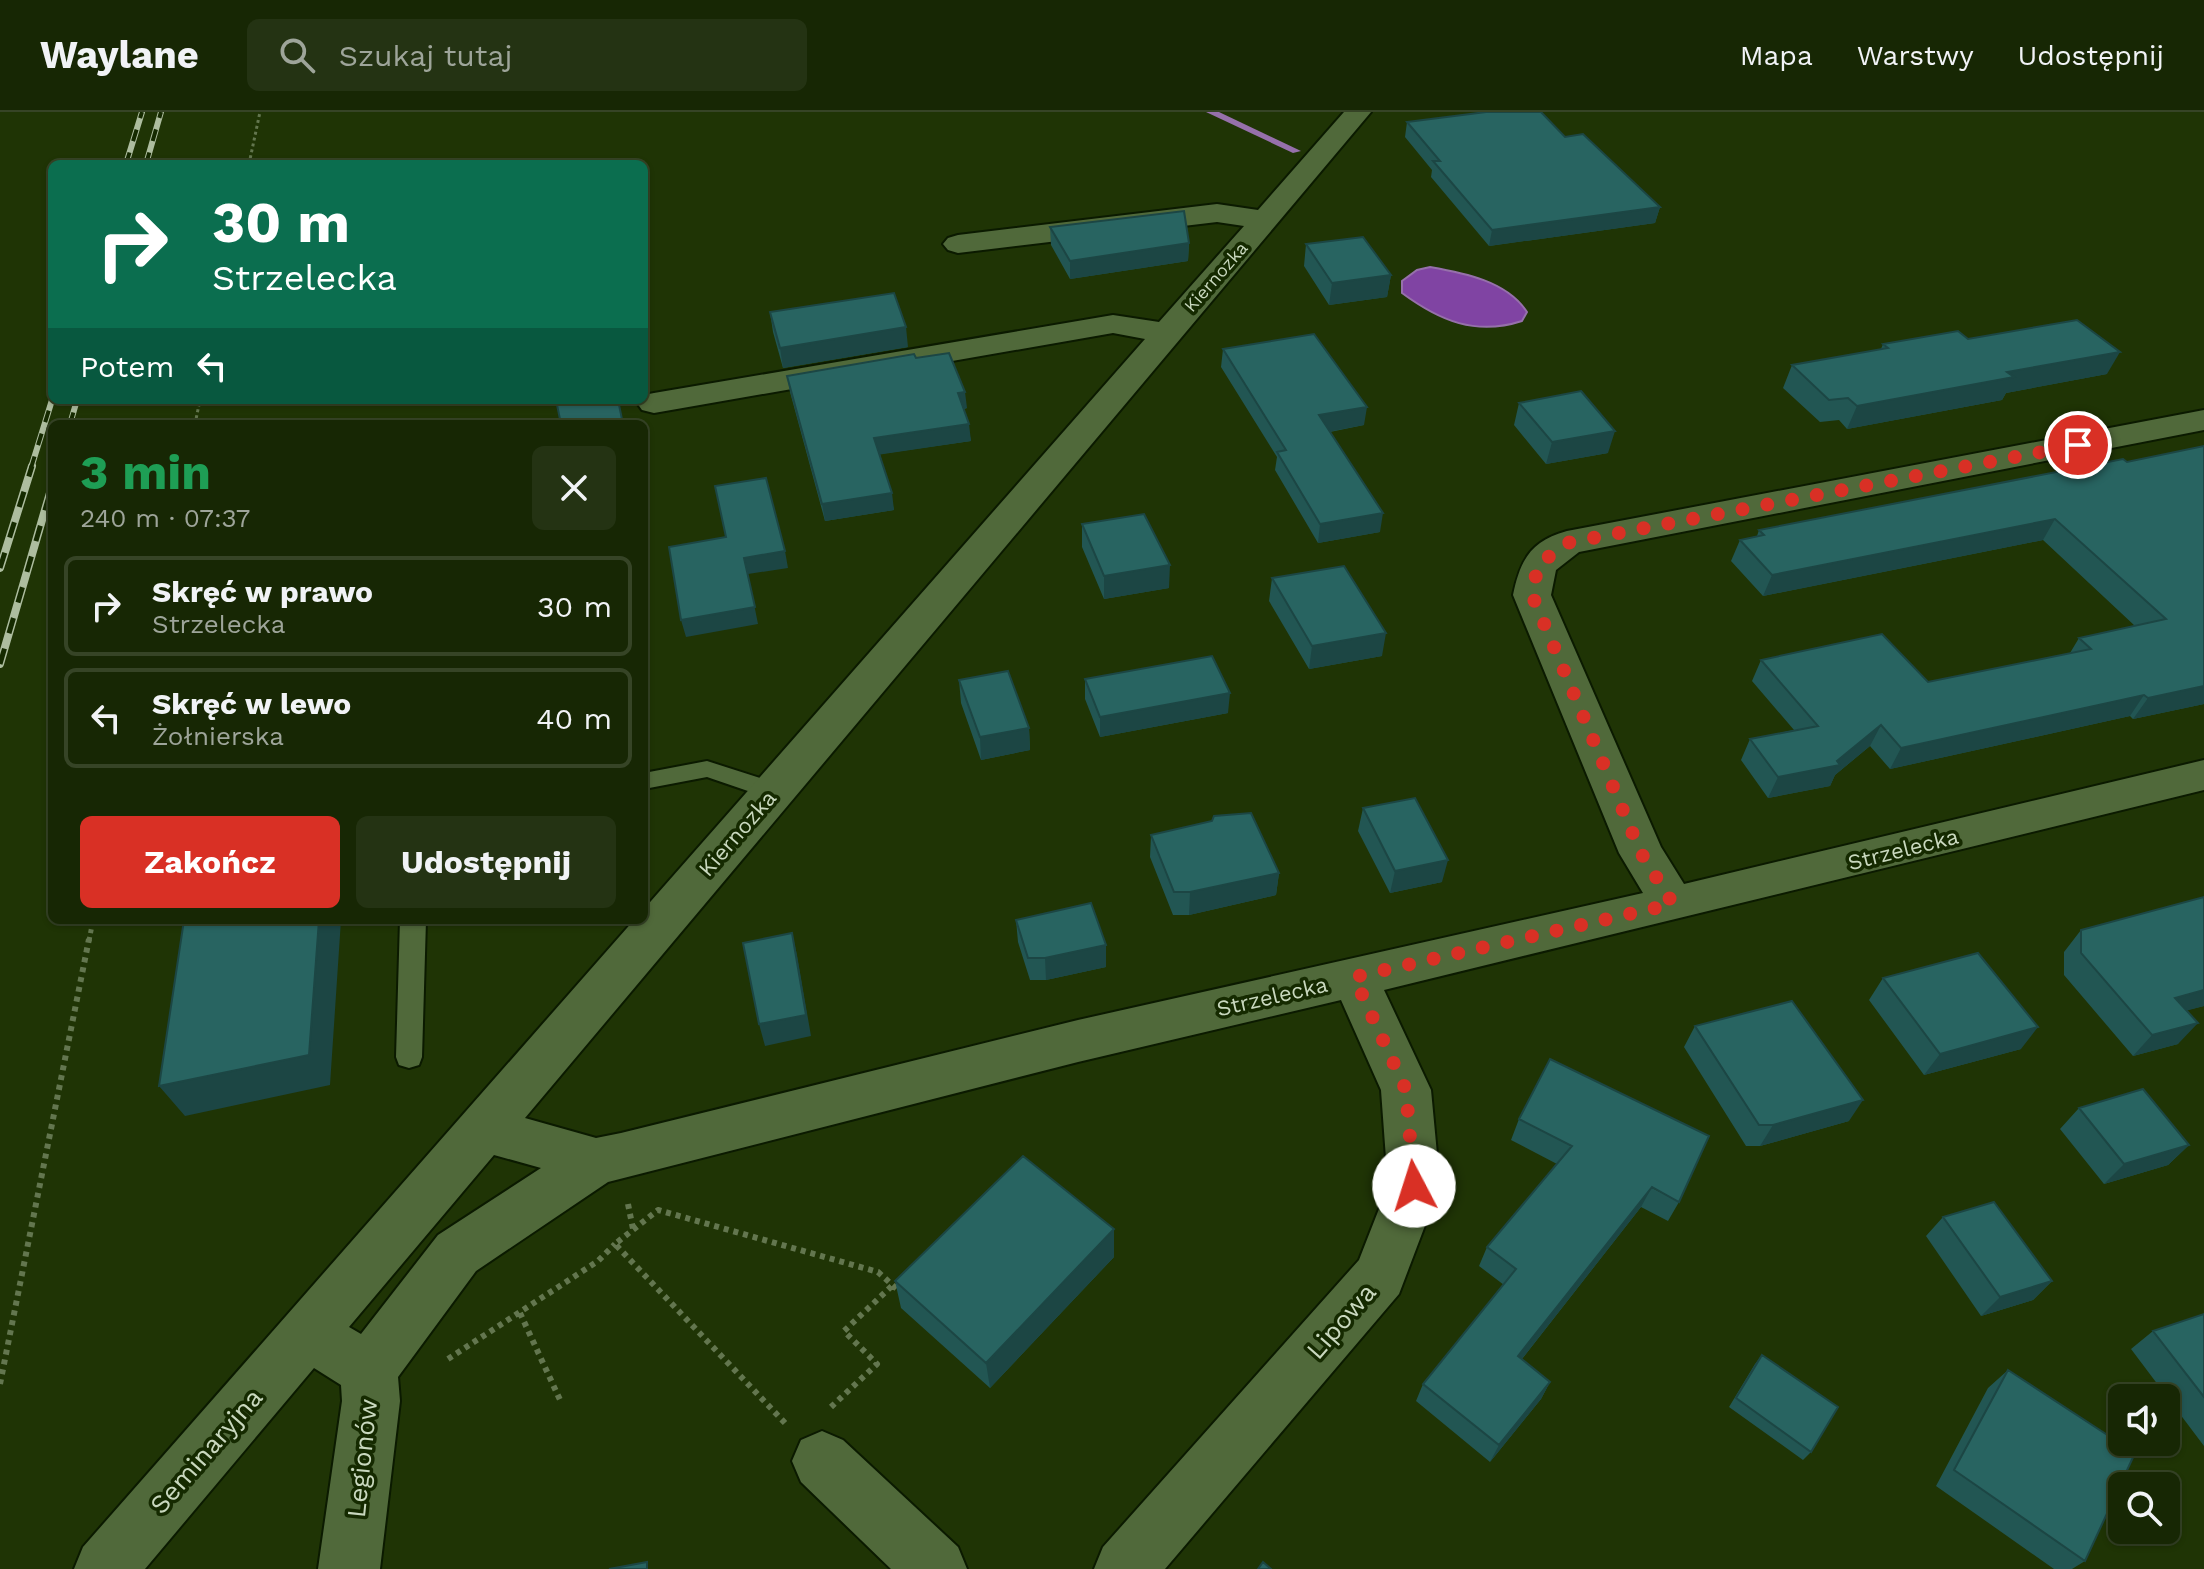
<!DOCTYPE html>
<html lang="pl">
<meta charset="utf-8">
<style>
body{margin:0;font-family:"Work Sans",sans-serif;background:#243313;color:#f1f3f6;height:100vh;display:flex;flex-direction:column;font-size:30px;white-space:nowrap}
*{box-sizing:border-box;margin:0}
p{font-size:26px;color:#9ea59a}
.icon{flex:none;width:44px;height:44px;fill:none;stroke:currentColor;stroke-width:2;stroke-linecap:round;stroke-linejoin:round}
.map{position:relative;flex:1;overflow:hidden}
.side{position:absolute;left:48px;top:308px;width:600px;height:504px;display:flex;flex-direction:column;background:#172704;border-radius:12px;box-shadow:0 2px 6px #0004,0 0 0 2px #364426}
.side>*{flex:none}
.banner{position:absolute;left:48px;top:48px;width:600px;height:244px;border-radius:12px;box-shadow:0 2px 6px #0004,0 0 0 2px #364426;background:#0b6e4f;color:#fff;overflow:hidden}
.fabs{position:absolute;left:2108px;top:1272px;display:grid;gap:16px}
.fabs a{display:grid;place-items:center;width:72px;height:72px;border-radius:12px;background:#172704;box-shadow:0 2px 6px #0004,0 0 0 2px #364426;font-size:40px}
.pin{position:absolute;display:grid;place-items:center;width:68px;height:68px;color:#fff;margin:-34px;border:4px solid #fff;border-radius:50%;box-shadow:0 2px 8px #0007}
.me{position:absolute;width:88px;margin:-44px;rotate:355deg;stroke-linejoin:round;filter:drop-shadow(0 0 6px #0008)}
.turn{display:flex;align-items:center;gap:28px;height:168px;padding:0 32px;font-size:36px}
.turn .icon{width:104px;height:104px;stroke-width:2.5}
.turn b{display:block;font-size:56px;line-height:68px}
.then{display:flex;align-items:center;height:76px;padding:0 32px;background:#0003;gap:16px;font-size:30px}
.round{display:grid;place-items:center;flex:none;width:84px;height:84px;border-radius:12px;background:#243313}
.summary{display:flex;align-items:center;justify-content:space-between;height:136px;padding:0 32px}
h1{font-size:48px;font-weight:700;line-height:60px;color:#1e9e55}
.action{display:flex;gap:16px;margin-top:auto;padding:16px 32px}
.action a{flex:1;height:92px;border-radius:12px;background:#d93025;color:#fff;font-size:32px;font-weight:700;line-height:92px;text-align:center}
.action a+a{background:#243313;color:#f1f3f6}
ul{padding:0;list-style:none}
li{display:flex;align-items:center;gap:24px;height:100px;margin:0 16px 12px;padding:0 16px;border:4px solid #364426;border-radius:12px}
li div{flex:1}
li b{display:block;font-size:30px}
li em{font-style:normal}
header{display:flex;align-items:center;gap:48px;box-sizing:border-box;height:112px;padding:0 40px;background:#172704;border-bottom:2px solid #364426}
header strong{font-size:38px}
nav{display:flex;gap:44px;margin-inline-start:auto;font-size:28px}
.search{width:560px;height:72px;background:#243313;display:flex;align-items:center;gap:20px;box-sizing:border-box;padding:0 28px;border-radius:12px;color:#9ea59a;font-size:30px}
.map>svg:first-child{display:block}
.water{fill:#8044a3;stroke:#9670ab;stroke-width:2}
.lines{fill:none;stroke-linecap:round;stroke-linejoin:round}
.stream{fill:#9670ab;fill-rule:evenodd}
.service-casing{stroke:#0b1a00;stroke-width:4}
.minor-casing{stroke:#0b1a00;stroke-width:4}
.path-far2{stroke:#63764f;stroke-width:3;stroke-dasharray:3 3;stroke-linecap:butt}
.path-far1{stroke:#63764f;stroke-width:5;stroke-dasharray:4 4;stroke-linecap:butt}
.path{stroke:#63764f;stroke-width:6;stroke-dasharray:5 5;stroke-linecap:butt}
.service{fill:#50693a;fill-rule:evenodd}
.minor{fill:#50693a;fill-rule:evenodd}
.rail-far1-casing{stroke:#adbd9f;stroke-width:6}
.rail-casing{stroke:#adbd9f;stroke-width:8}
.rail-far1{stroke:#152a00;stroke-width:4;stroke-dasharray:12;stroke-linecap:butt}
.rail{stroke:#152a00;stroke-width:5;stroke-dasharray:16;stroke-linecap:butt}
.wall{fill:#225653}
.shaded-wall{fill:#1c4644}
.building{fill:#286461;stroke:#1c4644;stroke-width:2}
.route{stroke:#d93025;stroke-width:14;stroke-dasharray:0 25.2}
.labels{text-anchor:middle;stroke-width:7;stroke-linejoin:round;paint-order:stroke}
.far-street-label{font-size:18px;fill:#c9d8be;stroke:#152a00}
.street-label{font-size:22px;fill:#c9d8be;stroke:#152a00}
.near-street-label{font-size:26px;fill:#c9d8be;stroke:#152a00}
</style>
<header>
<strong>Waylane</strong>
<div class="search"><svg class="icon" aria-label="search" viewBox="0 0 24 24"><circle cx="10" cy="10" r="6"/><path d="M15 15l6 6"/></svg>Szukaj tutaj</div>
<nav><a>Mapa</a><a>Warstwy</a><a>Udostępnij</a></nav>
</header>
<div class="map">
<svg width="2204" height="1457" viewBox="0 0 2204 1457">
<rect width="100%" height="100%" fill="#1f3405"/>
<!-- water -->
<path class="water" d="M 1430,155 C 1464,161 1507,169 1527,200 L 1522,209 C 1476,224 1440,209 1402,181 L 1402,169 L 1417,158 Z"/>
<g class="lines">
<!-- stream -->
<path class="stream" d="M 1206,0 L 1219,0 L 1301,39 L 1293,41 Z"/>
<defs>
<path id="service" d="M 707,649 L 782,673 L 786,679 L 782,685 L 774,688 L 707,665 L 644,677 L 644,661 Z
M 400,808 L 426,808 L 422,945 L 419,953 L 409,956 L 399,953 L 396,945 Z"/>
<path id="minor" d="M 1344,0 L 1371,0 L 525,1006 L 596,1026 L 621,1021 L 1078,908 L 1643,781 L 1619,741 L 1513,483 C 1520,449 1530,429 1567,419 L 2204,298 L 2204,318 L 1579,440 L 1556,458 L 1551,483 L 1661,735 L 1684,772 L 2204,648 L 2204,678 L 1384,878 L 1431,978 L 1440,1074 L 1399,1182 L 1165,1457 L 1094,1457 L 1103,1435 L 1359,1148 L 1388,1074 L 1381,978 L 1341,888 L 1078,950 L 608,1070 L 476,1159 L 398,1265 L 400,1289 L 380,1457 L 318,1457 L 342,1289 L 341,1273 L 314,1256 L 145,1457 L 74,1457 L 83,1435 L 634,808 L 644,808 L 644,797 L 1145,227 L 1113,221 L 654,301 L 642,298 L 637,291 L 644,288 L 644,283 L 654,281 L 1113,203 L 1159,210 L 1244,114 L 1217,110 L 958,141 L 948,138 L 943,132 L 948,126 L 958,123 L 1217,92 L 1258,98 ZM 494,1043 L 541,1056 L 438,1123 L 361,1222 L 349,1215 Z
M 822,1319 L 843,1328 L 958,1435 L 967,1457 L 891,1457 L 801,1370 L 792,1349 L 801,1328 Z"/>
</defs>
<!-- service casing -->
<use href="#service" class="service-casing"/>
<!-- minor casing -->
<use href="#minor" class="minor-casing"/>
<!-- path-far2 -->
<path class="path-far2" d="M 249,52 L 260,0
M 195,312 L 200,288"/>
<!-- path-far1 -->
<path class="path-far1" d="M 89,829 L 93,808"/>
<!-- path -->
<path class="path" d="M 628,1092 L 633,1117
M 520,1201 L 561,1290
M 448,1247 L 598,1149 L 615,1132
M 0,1272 L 89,827
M 831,1295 L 877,1252 L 844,1219 L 895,1171
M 785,1311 L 615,1132 L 658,1098 L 878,1160 L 899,1179"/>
<!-- service -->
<use href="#service" class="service"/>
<!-- minor -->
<use href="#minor" class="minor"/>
<defs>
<path id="rail-far1" d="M 126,52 L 142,0
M 146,52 L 161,0
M 70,312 L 77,288
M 31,356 L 52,288"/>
<path id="rail" d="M 0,456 L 32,354
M 0,552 L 52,374"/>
</defs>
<!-- rail-far1 casing -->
<use href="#rail-far1" class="rail-far1-casing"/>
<!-- rail casing -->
<use href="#rail" class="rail-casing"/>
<!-- rail-far1 -->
<use href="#rail-far1" class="rail-far1"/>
<!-- rail -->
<use href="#rail" class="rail"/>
</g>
<!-- wall -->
<path class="wall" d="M 1407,10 L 1565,25 L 1660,95 L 1655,111 L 1489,134 L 1431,65 L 1432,58 L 1405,25 Z
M 1050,115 L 1189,131 L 1188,149 L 1070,167 L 1051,133 Z
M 1306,132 L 1391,163 L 1387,185 L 1329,193 L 1304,154 Z
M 770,200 L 908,235 L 783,256 L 773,220 Z
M 1883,232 L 2107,262 L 2006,281 L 2002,288 L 1847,317 L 1839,308 L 1820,310 L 1783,276 L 1792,253 L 1881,237 Z
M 1223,237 L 1364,313 L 1330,320 L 1380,420 L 1318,431 L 1275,358 L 1277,345 L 1221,255 Z
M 916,246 L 967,296 L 964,297 L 971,329 L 880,342 L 894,398 L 825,409 L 790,280 L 787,264 Z
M 1519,291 L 1608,341 L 1546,352 L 1514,313 Z
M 2123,347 L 2204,592 L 2133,607 L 2130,604 L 1890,657 L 1870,634 L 1835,663 L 1830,674 L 1768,686 L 1741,648 L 1750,627 L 1794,618 L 1752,569 L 1761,548 L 1928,570 L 2070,541 L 2079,526 L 2135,514 L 2043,428 L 1763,484 L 1731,449 L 1740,428 L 1757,424 L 1759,418 Z
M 1082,412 L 1169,476 L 1104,487 L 1082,435 Z
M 1272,466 L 1382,544 L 1309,557 L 1269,489 Z
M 1085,567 L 1228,601 L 1100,625 L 1085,587 Z
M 959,568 L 1029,616 L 1030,638 L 981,648 L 961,591 Z
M 1363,696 L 1442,770 L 1390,781 L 1358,719 Z
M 1151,723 L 1279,761 L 1276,783 L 1189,803 L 1173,803 L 1150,745 Z
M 1016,808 L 1106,855 L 1046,868 L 1030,868 L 1018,830 Z
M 2081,818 L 2204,894 L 2187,898 L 2178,932 L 2133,944 L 2064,863 L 2064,840 Z
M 1883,866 L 2021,937 L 1924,963 L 1869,888 Z
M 1695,914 L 1849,1009 L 1760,1034 L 1746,1034 L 1684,935 Z
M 2079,996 L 2189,1033 L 2168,1053 L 2104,1072 L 2060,1017 Z
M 1519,1007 L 1679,1090 L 1668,1109 L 1641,1095 L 1522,1247 L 1550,1270 L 1541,1287 L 1490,1350 L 1416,1289 L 1423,1272 L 1504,1173 L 1479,1154 L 1487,1135 L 1557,1052 L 1511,1028 Z
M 1943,1105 L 2052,1169 L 2033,1188 L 1981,1204 L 1926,1124 Z
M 1114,1117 L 1114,1145 L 990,1276 L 901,1196 L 895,1169 Z
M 2204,1202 L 2204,1334 L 2131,1237 L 2153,1219 Z
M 1762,1243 L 1811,1340 L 1803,1348 L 1729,1295 L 1755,1252 Z
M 2008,1258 L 2085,1449 L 2072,1457 L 2054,1457 L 1936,1374 L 1988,1276 Z"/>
<!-- shaded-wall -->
<path class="shaded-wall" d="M 1660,95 L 1655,111 L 1489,134 L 1492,118 Z
M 1189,131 L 1188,149 L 1070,167 L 1070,149 Z
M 1391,163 L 1387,185 L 1329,193 L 1332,171 Z
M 906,215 L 908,235 L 783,256 L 780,236 Z
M 2120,240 L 2107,262 L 2006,281 L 2002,288 L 1847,317 L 1857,294 L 2007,260 Z
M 965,280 L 967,296 L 959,298 L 958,281 Z
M 1367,295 L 1364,313 L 1317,322 L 1319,303 Z
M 969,312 L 971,329 L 877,343 L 874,326 Z
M 1615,319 L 1608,341 L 1546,352 L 1552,330 Z
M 892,381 L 894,398 L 825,409 L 822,392 Z
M 1383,401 L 1380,420 L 1318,431 L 1320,412 Z
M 2055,407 L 2043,428 L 1763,484 L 1772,463 Z
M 785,439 L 788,456 L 748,462 L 758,512 L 686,525 L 681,508 L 744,446 Z
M 1170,453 L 1169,476 L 1104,487 L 1104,464 Z
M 1386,521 L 1382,544 L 1309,557 L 1312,534 Z
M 2204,574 L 2204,592 L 2133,607 L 2148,586 Z
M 1230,581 L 1228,601 L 1100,625 L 1100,605 Z
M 2144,583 L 2130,604 L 1890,657 L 1901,636 Z
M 1881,613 L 1870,634 L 1835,663 L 1830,674 L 1768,686 L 1778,665 L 1837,649 Z
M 1029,616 L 1030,638 L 981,648 L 980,625 Z
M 1448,748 L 1442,770 L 1390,781 L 1395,759 Z
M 1279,761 L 1276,783 L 1189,803 L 1190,780 Z
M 319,808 L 341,808 L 330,973 L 185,1004 L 159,974 Z
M 792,821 L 797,843 L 811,924 L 765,934 L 759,912 Z
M 1106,833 L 1106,855 L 1046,868 L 1045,846 Z
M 2204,878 L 2204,894 L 2156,907 L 2175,886 Z
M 2198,911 L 2178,932 L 2133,944 L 2152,923 Z
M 2038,915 L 2021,937 L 1924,963 L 1940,942 Z
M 1863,988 L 1849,1009 L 1760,1034 L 1773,1013 Z
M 2189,1033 L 2168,1053 L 2104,1072 L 2124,1052 Z
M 1652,1075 L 1641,1095 L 1510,1262 L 1518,1244 Z
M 1114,1117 L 1114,1145 L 990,1276 L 986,1251 Z
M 2052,1169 L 2033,1188 L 1981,1204 L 2000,1185 Z
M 1550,1270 L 1541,1287 L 1490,1350 L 1499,1333 Z"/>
<!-- building -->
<path class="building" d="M 1486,0 L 1541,0 L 1565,25 L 1583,22 L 1660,95 L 1492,118 L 1433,49 L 1440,49 L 1407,10 Z
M 1184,99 L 1189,131 L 1070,149 L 1050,115 Z
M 1363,125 L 1391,163 L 1332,171 L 1306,132 Z
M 894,181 L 906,215 L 780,236 L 770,200 Z
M 2077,208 L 2120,240 L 2007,260 L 2014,265 L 1857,294 L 1848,286 L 1829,288 L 1792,253 L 1888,236 L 1883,232 L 1958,219 L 1968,227 Z
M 1314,222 L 1367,295 L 1319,303 L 1383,401 L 1320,412 L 1277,340 L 1286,338 L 1223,237 Z
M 949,241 L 965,280 L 958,281 L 969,312 L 874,326 L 892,381 L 822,392 L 787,264 L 914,242 L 916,246 Z
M 1581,279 L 1615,319 L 1552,330 L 1519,291 Z
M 556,288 L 618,288 L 623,312 L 561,312 Z
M 2204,334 L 2204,574 L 2148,586 L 2144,583 L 1901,636 L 1881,613 L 1837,649 L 1840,653 L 1778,665 L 1750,627 L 1818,614 L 1761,548 L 1882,522 L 1928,570 L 2091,537 L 2079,526 L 2166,507 L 2055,407 L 1772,463 L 1740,428 L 1764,423 L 1759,418 L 2123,347 L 2127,350 Z
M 766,366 L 785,439 L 744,446 L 755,495 L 681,508 L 669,435 L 726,425 L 715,374 Z
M 1144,402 L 1170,453 L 1104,464 L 1082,412 Z
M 1344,454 L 1386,521 L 1312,534 L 1272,466 Z
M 1212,544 L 1230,581 L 1100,605 L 1085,567 Z
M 1008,559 L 1029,616 L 980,625 L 959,568 Z
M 1415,686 L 1448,748 L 1395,759 L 1363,696 Z
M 1251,701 L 1279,761 L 1190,780 L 1174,780 L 1151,723 L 1212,709 L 1214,704 Z
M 2204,785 L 2204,878 L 2175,886 L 2198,911 L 2152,923 L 2081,841 L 2081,818 Z
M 1091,791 L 1106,833 L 1045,846 L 1028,846 L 1016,808 Z
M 184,808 L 319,808 L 309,943 L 159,974 Z
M 792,821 L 806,903 L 759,912 L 743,831 Z
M 1978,841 L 2038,915 L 1940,942 L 1883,866 Z
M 1792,889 L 1863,988 L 1773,1013 L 1759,1013 L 1695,914 Z
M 1550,947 L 1709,1024 L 1679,1090 L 1652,1075 L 1518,1244 L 1550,1270 L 1499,1333 L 1423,1272 L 1516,1157 L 1487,1135 L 1572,1034 L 1519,1007 Z
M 2143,977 L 2189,1033 L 2124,1052 L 2079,996 Z
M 1023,1044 L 1114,1117 L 986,1251 L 895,1169 Z
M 1994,1090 L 2052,1169 L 2000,1185 L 1943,1105 Z
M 2204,1202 L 2204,1285 L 2153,1219 Z
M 1762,1243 L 1838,1295 L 1811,1340 L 1736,1286 Z
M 2008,1258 L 2135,1341 L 2085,1449 L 1954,1358 Z
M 647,1450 L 647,1457 L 609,1457 Z
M 1263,1450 L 1271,1457 L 1258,1457 Z"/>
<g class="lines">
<!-- route -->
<path class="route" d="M 1414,1074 L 1406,978 L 1354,865 L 1673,792 L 1641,741 L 1532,483 L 1538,453 L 1567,431 L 2078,333"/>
</g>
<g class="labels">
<!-- far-street labels -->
<g class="far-street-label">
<text transform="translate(1216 165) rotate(-49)" y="6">Kiernozka</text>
</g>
<!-- street labels -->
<g class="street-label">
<text transform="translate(737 721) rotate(-49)" y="8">Kiernozka</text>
<text transform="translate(1903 737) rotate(-14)" y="8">Strzelecka</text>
<text transform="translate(1272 884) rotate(-13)" y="8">Strzelecka</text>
</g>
<!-- near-street labels -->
<g class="near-street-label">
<text transform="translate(1341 1209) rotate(-49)" y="9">Lipowa</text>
<text transform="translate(206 1339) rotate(-49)" y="9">Seminaryjna</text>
<text transform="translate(362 1346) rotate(-84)" y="9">Legionów</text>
</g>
</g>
</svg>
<div class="fabs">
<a><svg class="icon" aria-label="sound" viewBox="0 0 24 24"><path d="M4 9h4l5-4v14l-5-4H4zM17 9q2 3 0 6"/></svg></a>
<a><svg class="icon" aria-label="search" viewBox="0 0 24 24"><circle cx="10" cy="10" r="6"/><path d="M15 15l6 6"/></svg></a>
</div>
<div class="pin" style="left:2078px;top:333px;background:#d93025"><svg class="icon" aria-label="arrive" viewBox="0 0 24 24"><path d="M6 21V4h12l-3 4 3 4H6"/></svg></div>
<svg class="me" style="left:1414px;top:1074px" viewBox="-20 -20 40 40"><circle r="19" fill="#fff"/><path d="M0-13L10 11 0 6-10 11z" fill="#d93025"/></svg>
<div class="banner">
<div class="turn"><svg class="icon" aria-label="right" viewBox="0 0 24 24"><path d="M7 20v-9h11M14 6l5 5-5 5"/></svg><div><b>30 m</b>Strzelecka</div></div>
<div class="then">Potem<svg class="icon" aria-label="left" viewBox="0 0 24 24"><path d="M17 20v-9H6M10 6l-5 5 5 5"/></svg></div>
</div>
<section class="side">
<div class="summary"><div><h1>3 min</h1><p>240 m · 07:37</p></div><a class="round"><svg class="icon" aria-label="close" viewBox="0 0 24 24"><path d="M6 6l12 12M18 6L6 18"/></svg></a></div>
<ul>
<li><svg class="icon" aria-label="right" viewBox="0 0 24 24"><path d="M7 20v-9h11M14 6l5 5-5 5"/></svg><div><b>Skręć w prawo</b><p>Strzelecka</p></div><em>30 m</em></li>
<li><svg class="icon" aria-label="left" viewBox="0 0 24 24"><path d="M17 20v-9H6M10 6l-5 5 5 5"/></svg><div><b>Skręć w lewo</b><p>Żołnierska</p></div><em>40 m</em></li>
</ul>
<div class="action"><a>Zakończ</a><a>Udostępnij</a></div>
</section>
</div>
